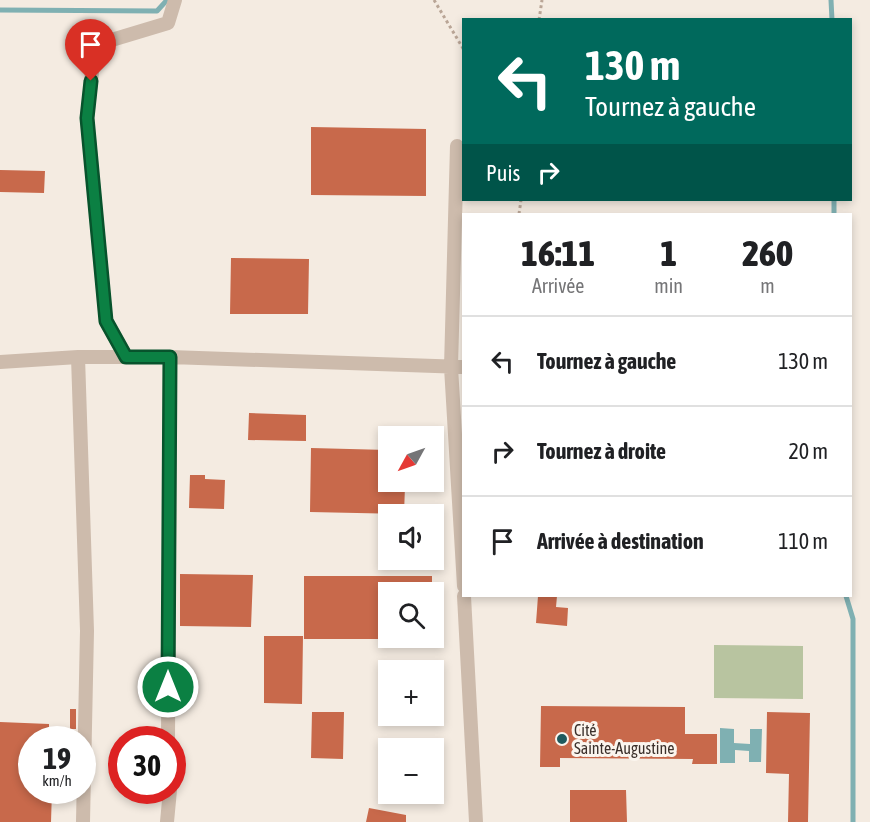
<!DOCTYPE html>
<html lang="fr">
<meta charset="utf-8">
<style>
body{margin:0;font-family:"Asap Condensed",sans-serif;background:#f2f2f2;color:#202124;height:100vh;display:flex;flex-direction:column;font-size:22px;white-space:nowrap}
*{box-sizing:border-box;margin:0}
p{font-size:20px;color:#757577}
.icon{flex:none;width:33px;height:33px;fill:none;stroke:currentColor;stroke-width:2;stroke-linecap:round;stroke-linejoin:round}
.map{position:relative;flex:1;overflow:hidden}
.sheet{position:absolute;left:462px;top:213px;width:390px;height:384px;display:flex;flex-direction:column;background:#fff;border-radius:0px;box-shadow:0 3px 9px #0003}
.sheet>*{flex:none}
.hud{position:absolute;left:462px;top:18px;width:390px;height:183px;border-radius:0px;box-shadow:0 3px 9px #0003;background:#00695c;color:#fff;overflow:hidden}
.needle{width:39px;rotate:230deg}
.tools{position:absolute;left:378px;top:426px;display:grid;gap:12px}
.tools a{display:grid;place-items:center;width:66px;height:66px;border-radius:0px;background:#fff;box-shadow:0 3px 9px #0003;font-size:30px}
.speed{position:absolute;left:18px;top:726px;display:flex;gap:12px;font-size:30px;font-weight:700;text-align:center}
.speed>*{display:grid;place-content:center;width:78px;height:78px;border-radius:50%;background:#fff;box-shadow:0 3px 9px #0003;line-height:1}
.speed small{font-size:15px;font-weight:400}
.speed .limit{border:9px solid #d22;background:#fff;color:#111}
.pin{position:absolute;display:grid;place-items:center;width:51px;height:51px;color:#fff;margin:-62px -26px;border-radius:50% 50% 50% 0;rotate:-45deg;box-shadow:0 0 6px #0007}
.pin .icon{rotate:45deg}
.me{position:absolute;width:66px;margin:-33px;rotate:0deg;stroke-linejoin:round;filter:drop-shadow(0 0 4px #0008)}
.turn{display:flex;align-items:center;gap:21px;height:126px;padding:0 24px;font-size:27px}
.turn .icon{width:78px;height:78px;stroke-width:2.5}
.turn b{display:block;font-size:42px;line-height:51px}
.then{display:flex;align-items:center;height:57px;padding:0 24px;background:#0003;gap:12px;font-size:22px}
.eta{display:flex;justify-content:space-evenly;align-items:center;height:102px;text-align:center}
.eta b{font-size:36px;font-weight:800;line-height:42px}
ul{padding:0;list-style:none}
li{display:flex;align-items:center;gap:18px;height:90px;padding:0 24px;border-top:2px solid #e0e0e0}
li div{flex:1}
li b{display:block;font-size:22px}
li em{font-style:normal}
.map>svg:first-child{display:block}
.green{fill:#b8c4a0}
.water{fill:#7fb0b2}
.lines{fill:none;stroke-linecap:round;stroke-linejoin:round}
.stream{stroke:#7fb0b2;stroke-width:5}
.building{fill:#c8694b}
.path{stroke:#b9a596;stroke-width:3;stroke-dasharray:3 3;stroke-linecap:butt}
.minor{stroke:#cdbbac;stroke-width:14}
.route-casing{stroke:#07532c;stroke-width:15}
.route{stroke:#0b8043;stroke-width:10}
.poi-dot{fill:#1f5a5e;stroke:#fbf5ee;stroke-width:2}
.labels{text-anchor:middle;stroke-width:6;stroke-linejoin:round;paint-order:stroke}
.poi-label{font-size:16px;fill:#3b302b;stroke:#fbf5ee;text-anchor:start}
</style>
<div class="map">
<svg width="870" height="822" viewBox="0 0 870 822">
<rect width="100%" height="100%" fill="#f4ebe1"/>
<!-- green -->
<path class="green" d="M 714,645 L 803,646 L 803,699 L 714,698 Z"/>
<!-- water -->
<path class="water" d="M 720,728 L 734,729 L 734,743 L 750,744 L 750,729 L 762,729 L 761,762 L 749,762 L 749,751 L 735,750 L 735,763 L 720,763 Z"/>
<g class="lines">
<!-- stream -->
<path class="stream" d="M 831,0 L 832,20
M 0,10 L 157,11 L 167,0
M 834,200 L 834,214
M 846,596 L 853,619 L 853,822"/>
</g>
<!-- building -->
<path class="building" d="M 311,127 L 426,129 L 426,196 L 311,195 Z
M 0,170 L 45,171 L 44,193 L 0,192 Z
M 231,258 L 309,259 L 308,314 L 230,314 Z
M 249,413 L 306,415 L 306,441 L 248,440 Z
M 311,448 L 388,450 L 388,485 L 405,486 L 404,514 L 310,512 Z
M 190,475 L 205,475 L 205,479 L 225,480 L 224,509 L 189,508 Z
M 180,574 L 253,575 L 251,627 L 180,626 Z
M 304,576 L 432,576 L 432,592 L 388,592 L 388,639 L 304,639 Z
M 538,596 L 557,596 L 556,607 L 568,608 L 567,626 L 536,623 Z
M 264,636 L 303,636 L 302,704 L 264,703 Z
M 541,706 L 685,707 L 685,734 L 717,734 L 717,764 L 692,764 L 693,759 L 560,758 L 560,767 L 540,767 Z
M 70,709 L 76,709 L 76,729 L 70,729 Z
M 312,712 L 344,712 L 343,759 L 311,758 Z
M 767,712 L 810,713 L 808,822 L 788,822 L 789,774 L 766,773 Z
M 0,722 L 49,724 L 49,740 L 32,740 L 32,790 L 52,790 L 51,822 L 0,822 Z
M 570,790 L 626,790 L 627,822 L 570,822 Z
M 369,808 L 406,815 L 406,822 L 366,822 Z"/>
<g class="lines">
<!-- path -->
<path class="path" d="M 434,0 L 464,50
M 539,20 L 542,0
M 519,214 L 521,200"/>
<!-- minor -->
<path class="minor" d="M 457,146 L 451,367 L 464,586
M 78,357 L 170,357 L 464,367
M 126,357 L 106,321 L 87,118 L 95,45 L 168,23 L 175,0
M 0,362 L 78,357 L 87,631 L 83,822
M 464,596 L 476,822
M 168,740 L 170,357
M 167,822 L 170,790"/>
</g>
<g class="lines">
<defs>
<path id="route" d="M 91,81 L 87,118 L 106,321 L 126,357 L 170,357 L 168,687"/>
</defs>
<!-- route casing -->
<use href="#route" class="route-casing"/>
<!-- route -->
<use href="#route" class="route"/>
</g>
<!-- markers -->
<circle class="poi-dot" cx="562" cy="739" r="6"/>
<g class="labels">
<!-- poi labels -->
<g class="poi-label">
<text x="574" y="736">Cité<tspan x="574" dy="18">Sainte-Augustine</tspan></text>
</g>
</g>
</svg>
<div class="tools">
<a><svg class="needle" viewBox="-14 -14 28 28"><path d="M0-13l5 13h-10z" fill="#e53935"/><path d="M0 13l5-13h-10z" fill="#757577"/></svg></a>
<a><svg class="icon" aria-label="sound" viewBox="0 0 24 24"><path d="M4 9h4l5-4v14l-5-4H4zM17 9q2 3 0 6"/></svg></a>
<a><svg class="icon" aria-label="search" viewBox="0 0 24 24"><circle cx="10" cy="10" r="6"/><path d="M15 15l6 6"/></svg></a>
<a>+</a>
<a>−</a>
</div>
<div class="speed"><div>19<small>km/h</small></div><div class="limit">30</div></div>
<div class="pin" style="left:91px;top:81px;background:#d93025"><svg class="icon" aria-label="arrive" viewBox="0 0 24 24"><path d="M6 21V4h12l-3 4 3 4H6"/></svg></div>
<svg class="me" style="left:168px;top:687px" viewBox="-20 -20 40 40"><circle r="17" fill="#0b8043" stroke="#fff" stroke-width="3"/><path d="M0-11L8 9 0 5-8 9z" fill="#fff"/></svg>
<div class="hud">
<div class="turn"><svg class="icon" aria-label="left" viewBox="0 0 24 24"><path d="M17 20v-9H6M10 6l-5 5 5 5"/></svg><div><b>130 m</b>Tournez à gauche</div></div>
<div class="then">Puis<svg class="icon" aria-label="right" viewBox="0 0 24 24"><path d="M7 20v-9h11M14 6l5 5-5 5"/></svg></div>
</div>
<section class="sheet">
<div class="eta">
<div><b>16:11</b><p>Arrivée</p></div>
<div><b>1</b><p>min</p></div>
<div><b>260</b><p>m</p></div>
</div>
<ul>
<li><svg class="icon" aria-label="left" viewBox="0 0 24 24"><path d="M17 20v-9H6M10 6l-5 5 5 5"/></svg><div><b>Tournez à gauche</b></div><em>130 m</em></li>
<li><svg class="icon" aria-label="right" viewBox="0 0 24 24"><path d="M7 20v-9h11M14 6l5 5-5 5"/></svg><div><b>Tournez à droite</b></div><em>20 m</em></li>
<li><svg class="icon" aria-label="arrive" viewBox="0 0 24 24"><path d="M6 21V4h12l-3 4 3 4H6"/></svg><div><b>Arrivée à destination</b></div><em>110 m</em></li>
</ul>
</section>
</div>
